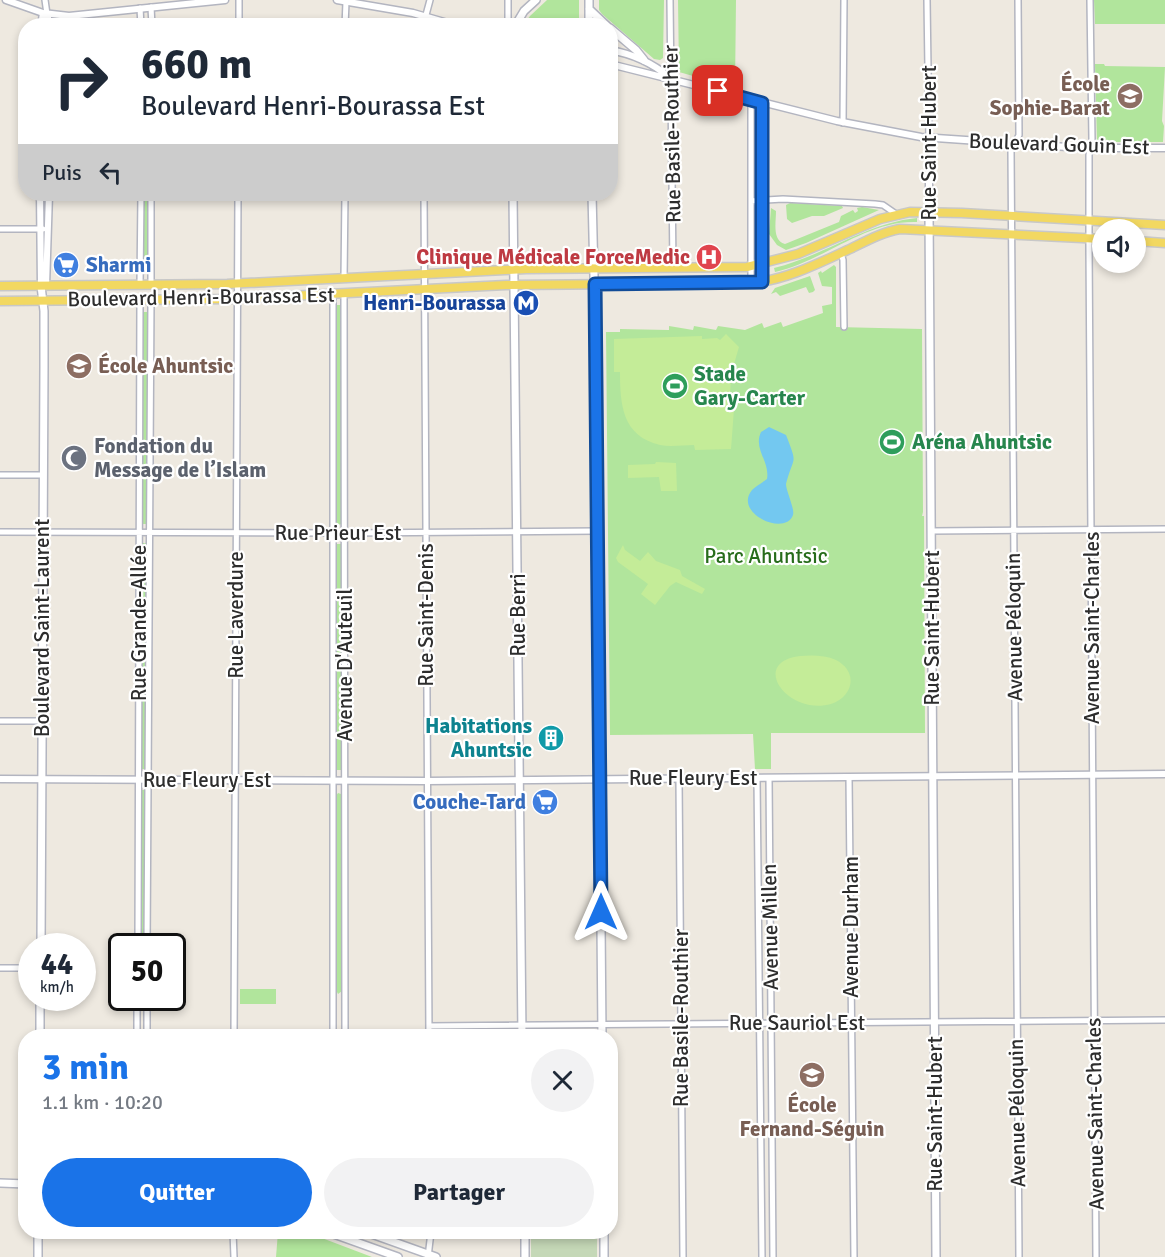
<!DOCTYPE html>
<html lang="fr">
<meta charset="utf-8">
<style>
body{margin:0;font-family:Signika,sans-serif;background:#f2f2f3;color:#1f2937;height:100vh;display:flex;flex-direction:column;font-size:22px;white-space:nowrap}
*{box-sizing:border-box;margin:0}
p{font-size:20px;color:#747a83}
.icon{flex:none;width:33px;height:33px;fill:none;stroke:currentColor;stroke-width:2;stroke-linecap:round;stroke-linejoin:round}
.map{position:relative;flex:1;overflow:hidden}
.sheet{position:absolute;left:18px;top:1029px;width:600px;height:210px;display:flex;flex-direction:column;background:#fff;border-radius:24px;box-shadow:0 3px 9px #0003}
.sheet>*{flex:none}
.banner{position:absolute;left:18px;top:18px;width:600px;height:183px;border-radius:24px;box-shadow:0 3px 9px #0003;background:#fff;color:#1f2937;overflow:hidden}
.buttons{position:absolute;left:1092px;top:219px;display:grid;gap:12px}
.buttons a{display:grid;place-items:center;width:54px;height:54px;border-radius:50%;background:#fff;box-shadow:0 3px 9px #0003;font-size:30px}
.speed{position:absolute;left:18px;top:933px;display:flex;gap:12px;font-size:30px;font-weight:700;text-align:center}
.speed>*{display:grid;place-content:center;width:78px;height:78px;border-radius:50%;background:#fff;box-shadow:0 3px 9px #0003;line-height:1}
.speed small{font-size:15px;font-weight:400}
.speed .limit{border:3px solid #111;border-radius:9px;background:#fff;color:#111}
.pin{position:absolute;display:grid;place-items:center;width:51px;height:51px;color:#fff;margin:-26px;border-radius:12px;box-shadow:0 3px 9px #0006}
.me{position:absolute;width:66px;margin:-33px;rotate:0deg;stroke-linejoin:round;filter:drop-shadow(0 0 4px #0008)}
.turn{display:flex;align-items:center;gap:21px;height:126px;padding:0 24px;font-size:27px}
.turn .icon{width:78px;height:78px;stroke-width:2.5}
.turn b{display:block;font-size:42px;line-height:51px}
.then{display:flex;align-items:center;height:57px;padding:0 24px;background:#0003;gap:12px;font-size:22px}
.round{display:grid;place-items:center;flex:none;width:63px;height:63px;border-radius:32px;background:#f2f2f3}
.overview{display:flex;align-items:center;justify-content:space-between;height:102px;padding:0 24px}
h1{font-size:36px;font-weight:700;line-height:45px;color:#1a73e8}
.button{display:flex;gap:12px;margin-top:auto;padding:12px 24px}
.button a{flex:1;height:69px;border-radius:36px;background:#1a73e8;color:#fff;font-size:24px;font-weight:700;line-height:69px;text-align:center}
.button a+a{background:#f2f2f3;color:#1f2937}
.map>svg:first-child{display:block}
.green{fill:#b1e59c}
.cemetery{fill:#c5d8b7}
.pitch{fill:#c4ec98}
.water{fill:#73c8f0}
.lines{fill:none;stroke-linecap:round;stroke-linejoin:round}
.minor-casing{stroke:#b3b5c0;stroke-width:8}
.tertiary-casing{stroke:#b3b5c0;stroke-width:9}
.secondary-casing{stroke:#b3b5c0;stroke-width:10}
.primary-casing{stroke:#c8c8c8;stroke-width:11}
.minor{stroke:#fff;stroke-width:5}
.tertiary{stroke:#fff;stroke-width:6}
.secondary{stroke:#fff;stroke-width:7}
.primary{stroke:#f2d861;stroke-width:8}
.route-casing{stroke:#114b97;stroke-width:15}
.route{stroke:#1a73e8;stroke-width:10}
.labels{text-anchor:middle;stroke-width:4.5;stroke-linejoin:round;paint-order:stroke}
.education-label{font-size:21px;font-weight:bold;fill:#785e54;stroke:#fff;text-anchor:end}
.street-label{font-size:21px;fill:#2d2d2d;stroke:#fff}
.health-label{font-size:21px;font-weight:bold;fill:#be3a42;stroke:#fff;text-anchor:end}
.shop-label{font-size:21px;font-weight:bold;fill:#366cbe;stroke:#fff;text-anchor:start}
.transit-label{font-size:21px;font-weight:bold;fill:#164399;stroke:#fff;text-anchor:end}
.leisure-label{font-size:21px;font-weight:bold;fill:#27864d;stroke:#fff;text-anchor:start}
.worship-label{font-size:21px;font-weight:bold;fill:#5b616d;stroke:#fff;text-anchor:start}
.park-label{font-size:21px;fill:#276c1b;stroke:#fff}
.culture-label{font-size:21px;font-weight:bold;fill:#0d838f;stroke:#fff;text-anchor:end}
</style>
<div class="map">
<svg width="1165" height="1257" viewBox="0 0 1165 1257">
<rect width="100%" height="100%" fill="#eee9e0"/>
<!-- green -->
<path class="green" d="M 547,0 L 579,0 L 579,25 L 523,25 L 530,16 Z
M 599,0 L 664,0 L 663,58 L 660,60 L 654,59 L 602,14 L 599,10 Z
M 678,0 L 736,0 L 735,88 L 679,72 Z
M 1094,0 L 1165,0 L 1165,24 L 1095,24 Z
M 1095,64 L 1104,64 L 1105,66 L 1165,67 L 1162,121 L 1164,126 L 1163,142 L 1097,142 Z
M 143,194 L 149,194 L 148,273 L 143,273 Z
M 790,203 L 842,206 L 843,208 L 824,216 L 812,216 L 792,223 L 787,219 L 786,205 Z
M 862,207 L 879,210 L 806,243 L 786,250 L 777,245 L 769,234 L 771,208 L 776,211 C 776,223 772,240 785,244 L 839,222 L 841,216 L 853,210 L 855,213 L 858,211 L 857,208 Z
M 917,218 L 917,222 C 866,220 824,261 775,272 L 774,268 C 824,256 866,223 917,218 Z
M 834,265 L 836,267 L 836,327 L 922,329 L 923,512 L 922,516 L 924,516 L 925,733 L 771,733 L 771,769 L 755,769 L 753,734 L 610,735 L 606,332 L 620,332 L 620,329 L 669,330 L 669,326 L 693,330 L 694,326 L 716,330 L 718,326 L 745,330 L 762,323 L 764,328 L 781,322 L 783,327 L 823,313 L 822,306 L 832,304 L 832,287 L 822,286 L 818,273 L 821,271 L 822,273 Z
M 810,276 L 815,290 L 813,292 L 809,293 L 806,287 L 780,296 L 776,292 L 771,294 L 775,288 Z
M 336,305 L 342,305 L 342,524 L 336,525 Z
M 142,312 L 148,312 L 147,524 L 142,524 Z
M 142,543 L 147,543 L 146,769 L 141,769 Z
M 336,544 L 342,544 L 342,770 L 336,770 Z
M 141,790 L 145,790 L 145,946 L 140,946 Z
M 338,793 L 341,794 L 342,797 L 342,991 L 338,994 L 336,990 L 336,796 Z
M 240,989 L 276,989 L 276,1004 L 240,1004 Z
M 278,1232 L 306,1232 L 372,1257 L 276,1257 Z"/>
<!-- cemetery -->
<path class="cemetery" d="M 531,1232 L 597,1232 L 597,1257 L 531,1257 Z"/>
<!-- pitch -->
<path class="pitch" d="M 726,334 L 739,347 L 731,374 L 730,397 L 734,409 L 731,449 L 695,450 L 694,445 C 683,445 671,447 660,445 C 622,436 620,404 620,372 L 614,372 L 614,339 L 702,336 L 702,339 L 717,338 L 720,340 Z
M 656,462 L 676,463 L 677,491 L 661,491 L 659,477 L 628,478 L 628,465 L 655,464 Z
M 623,545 L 625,550 L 640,561 L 648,552 L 656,561 L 680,570 L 682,576 L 705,589 L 702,594 L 676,582 L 670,586 L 655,605 L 641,594 L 648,584 L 618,562 L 616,558 Z
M 800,656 C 812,655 825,655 836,660 C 859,672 853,697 831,704 C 787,716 749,662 800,656 Z"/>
<!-- water -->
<path class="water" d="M 769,427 L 786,435 C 798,466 794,454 786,484 C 786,491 795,509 793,515 C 785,537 733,513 752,490 C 756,486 762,483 767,479 C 770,461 753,449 761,432 Z"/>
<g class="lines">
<defs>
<path id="minor" d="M 45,0 L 47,14
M 239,0 L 239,26
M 670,0 L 673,268
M 927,0 L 929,138
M 1018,0 L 1019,135 L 1011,151 L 1019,1257
M 1090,0 L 1092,140 L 1089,155 L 1089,247 L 1096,1257
M 151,7 L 152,26
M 140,8 L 141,26
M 345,26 L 346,2
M 423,26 L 430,0
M 508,26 L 508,0
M 751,100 L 751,283
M 762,103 L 762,282
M 843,123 L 844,0
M 424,194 L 429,1036
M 751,201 L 783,199 L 875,204 L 883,205 L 896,214
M 0,229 L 43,229
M 841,253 L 843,260 L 844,327
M 344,279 L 345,194
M 140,285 L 141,194
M 151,285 L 151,194
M 333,294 L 333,1036
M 344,294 L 345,1036
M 0,475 L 43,475
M 931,531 L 1165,529
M 0,532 L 348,533 L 597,531
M 0,721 L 42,721
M 849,777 L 854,1257
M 757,778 L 762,1257
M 769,778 L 773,1257
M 679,779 L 683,1257
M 138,946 L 140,299
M 147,946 L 151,299
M 0,968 L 32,968
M 429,1026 L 1165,1020
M 137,1036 L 137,998
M 147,1036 L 147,998
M 234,1036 L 238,194
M 233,1232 L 234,1257
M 428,1257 L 431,1232"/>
<path id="tertiary" d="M 6,0 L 43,13 L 69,16 L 225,0
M 337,0 L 413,13 L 458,26
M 47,14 L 50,26
M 41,26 L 43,13
M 610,50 C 633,54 651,62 669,77
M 610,64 L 837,121 L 921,137 L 1082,148 L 1165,148
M 929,138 L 929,212
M 40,194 L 41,286
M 46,286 L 49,194
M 0,779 L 427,781 L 1165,774"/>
<path id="secondary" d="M 589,9 L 607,26
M 515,26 L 524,11 L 536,0
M 589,26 L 589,0
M 610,28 L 636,50 L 644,60
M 513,194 L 522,1036
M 592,194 L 596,359 L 602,1036
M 929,212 L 936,1257
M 41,946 L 44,366 L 44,311 L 41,286
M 40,1036 L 40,998
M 0,1183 L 26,1184
M 38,1232 L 38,1257
M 328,1232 L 398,1257
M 366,1232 L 436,1257
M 525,1232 L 525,1257
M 604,1232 L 604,1257"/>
<path id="primary" d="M 1136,241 L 1165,243
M 0,286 L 227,284 L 526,269 L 747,267 L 798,254 L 880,219 L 910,212 L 962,213 L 1165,225
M 0,301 L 231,299 L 506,285 L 751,283 C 787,280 819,263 852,248 C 868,240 883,232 900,229 L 1102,239"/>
</defs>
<!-- minor casing -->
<use href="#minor" class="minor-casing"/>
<!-- tertiary casing -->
<use href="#tertiary" class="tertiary-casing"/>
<!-- secondary casing -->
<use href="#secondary" class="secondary-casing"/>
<!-- primary casing -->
<use href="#primary" class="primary-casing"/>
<!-- minor -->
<use href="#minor" class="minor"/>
<!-- tertiary -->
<use href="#tertiary" class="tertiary"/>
<!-- secondary -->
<use href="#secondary" class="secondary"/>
<!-- primary -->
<use href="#primary" class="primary"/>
</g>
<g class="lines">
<defs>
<path id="route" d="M 601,912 L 595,284 L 762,282 L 762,103 L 718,91"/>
</defs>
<!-- route casing -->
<use href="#route" class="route-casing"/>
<!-- route -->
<use href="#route" class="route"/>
</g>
<!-- icons -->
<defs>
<symbol id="school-disc" viewBox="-11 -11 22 22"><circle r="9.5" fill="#8d6e63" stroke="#fff"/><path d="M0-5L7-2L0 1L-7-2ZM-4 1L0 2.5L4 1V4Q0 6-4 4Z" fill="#fff"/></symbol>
<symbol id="hospital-disc" viewBox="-11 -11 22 22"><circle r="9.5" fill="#e0444e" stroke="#fff"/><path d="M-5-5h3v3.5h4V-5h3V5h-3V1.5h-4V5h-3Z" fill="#fff"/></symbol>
<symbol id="supermarket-disc" viewBox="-11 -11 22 22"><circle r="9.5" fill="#3f7fe0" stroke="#fff"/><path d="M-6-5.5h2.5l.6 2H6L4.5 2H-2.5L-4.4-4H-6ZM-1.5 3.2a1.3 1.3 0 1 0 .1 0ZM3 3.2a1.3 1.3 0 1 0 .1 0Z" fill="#fff"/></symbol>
<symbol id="metro-disc" viewBox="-11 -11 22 22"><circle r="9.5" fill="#1a4fb4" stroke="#fff"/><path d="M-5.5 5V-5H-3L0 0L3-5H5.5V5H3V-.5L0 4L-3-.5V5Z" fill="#fff"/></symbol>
<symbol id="stadium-disc" viewBox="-11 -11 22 22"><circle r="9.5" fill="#2e9e5b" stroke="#fff"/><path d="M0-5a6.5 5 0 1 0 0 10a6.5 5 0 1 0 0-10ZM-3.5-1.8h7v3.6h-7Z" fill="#fff"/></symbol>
<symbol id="mosque-disc" viewBox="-11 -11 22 22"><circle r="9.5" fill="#6b7280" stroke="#fff"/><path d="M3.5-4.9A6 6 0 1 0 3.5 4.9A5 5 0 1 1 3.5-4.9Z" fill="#fff"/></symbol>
<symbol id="building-disc" viewBox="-11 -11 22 22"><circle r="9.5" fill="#0f9aa8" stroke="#fff"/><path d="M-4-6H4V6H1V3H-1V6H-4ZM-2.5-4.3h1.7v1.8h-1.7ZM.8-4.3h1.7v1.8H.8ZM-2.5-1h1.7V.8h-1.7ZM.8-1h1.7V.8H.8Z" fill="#fff"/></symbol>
</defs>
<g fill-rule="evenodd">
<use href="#school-disc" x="1115" y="81" width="30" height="30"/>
<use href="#hospital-disc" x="694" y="242" width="30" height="30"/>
<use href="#supermarket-disc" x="51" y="250" width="30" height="30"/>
<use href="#metro-disc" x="511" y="288" width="30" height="30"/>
<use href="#school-disc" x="64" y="351" width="30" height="30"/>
<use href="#stadium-disc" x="660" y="371" width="30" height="30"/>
<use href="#stadium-disc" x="877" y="427" width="30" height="30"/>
<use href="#mosque-disc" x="59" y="443" width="30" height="30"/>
<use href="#building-disc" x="536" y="723" width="30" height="30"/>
<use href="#supermarket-disc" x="530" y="787" width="30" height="30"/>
<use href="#school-disc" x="797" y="1060" width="30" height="30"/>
</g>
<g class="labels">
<!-- education labels -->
<g class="education-label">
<text x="1110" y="91">École<tspan x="1110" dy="24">Sophie-Barat</tspan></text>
<text x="98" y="373" text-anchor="start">École Ahuntsic</text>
<text x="812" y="1112" text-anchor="middle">École<tspan x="812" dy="24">Fernand-Séguin</tspan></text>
</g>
<!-- street labels -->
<g class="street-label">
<text transform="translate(672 134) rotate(-91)" y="7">Rue Basile-Routhier</text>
<text transform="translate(929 143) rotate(-90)" y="7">Rue Saint-Hubert</text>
<text transform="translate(1059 144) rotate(2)" y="7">Boulevard Gouin Est</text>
<text transform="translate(201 297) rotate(-1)" y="7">Boulevard Henri-Bourassa Est</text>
<text x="338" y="540">Rue Prieur Est</text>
<text transform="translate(236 615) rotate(-90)" y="7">Rue Laverdure</text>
<text transform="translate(426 615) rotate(-90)" y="7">Rue Saint-Denis</text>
<text transform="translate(518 615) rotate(-90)" y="7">Rue Berri</text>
<text transform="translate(139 623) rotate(-90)" y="7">Rue Grande-Allée</text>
<text transform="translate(1014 627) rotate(-91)" y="7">Avenue Péloquin</text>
<text transform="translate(42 628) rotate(-90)" y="7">Boulevard Saint-Laurent</text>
<text transform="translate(932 628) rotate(-90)" y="7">Rue Saint-Hubert</text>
<text transform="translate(1092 628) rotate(-90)" y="7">Avenue Saint-Charles</text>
<text transform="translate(345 665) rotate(-90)" y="7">Avenue D'Auteuil</text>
<text x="693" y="785">Rue Fleury Est</text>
<text x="207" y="787">Rue Fleury Est</text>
<text transform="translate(770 927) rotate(-91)" y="7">Avenue Millen</text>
<text transform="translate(851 927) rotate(-90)" y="7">Avenue Durham</text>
<text transform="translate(681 1018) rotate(-90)" y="7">Rue Basile-Routhier</text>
<text x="797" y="1030">Rue Sauriol Est</text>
<text transform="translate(1017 1113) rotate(-91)" y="7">Avenue Péloquin</text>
<text transform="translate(935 1114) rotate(-90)" y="7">Rue Saint-Hubert</text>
<text transform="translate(1095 1114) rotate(-91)" y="7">Avenue Saint-Charles</text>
</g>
<!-- health labels -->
<g class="health-label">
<text x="690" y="264">Clinique Médicale ForceMedic</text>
</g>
<!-- shop labels -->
<g class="shop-label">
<text x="86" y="272">Sharmi</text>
<text x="526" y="809" text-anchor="end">Couche-Tard</text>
</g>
<!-- transit labels -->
<g class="transit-label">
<text x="506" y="310">Henri-Bourassa</text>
</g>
<!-- leisure labels -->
<g class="leisure-label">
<text x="694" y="381">Stade<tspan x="694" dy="24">Gary-Carter</tspan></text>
<text x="912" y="449">Aréna Ahuntsic</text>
</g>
<!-- worship labels -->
<g class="worship-label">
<text x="94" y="453">Fondation du<tspan x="94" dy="24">Message de l’Islam</tspan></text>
</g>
<!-- park labels -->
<g class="park-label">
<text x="766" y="563">Parc Ahuntsic</text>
</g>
<!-- culture labels -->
<g class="culture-label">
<text x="532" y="733">Habitations<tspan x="532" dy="24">Ahuntsic</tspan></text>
</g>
</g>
</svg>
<div class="buttons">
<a><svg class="icon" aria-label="sound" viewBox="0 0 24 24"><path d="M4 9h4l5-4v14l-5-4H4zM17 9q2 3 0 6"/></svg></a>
</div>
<div class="speed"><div>44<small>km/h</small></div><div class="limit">50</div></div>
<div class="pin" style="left:718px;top:91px;background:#d93025"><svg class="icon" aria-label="arrive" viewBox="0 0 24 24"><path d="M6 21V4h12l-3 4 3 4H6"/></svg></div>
<svg class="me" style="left:601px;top:912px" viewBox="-20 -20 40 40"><path d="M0-17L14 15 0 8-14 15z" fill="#1a73e8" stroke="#fff" stroke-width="4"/></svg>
<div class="banner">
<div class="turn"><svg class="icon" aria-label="right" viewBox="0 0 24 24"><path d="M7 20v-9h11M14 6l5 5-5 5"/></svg><div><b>660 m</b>Boulevard Henri-Bourassa Est</div></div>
<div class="then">Puis<svg class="icon" aria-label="left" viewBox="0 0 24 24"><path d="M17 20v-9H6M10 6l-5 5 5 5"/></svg></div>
</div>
<section class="sheet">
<div class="overview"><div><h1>3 min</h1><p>1.1 km · 10:20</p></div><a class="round"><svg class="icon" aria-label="close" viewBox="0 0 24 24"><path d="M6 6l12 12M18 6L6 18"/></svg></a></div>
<div class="button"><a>Quitter</a><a>Partager</a></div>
</section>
</div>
